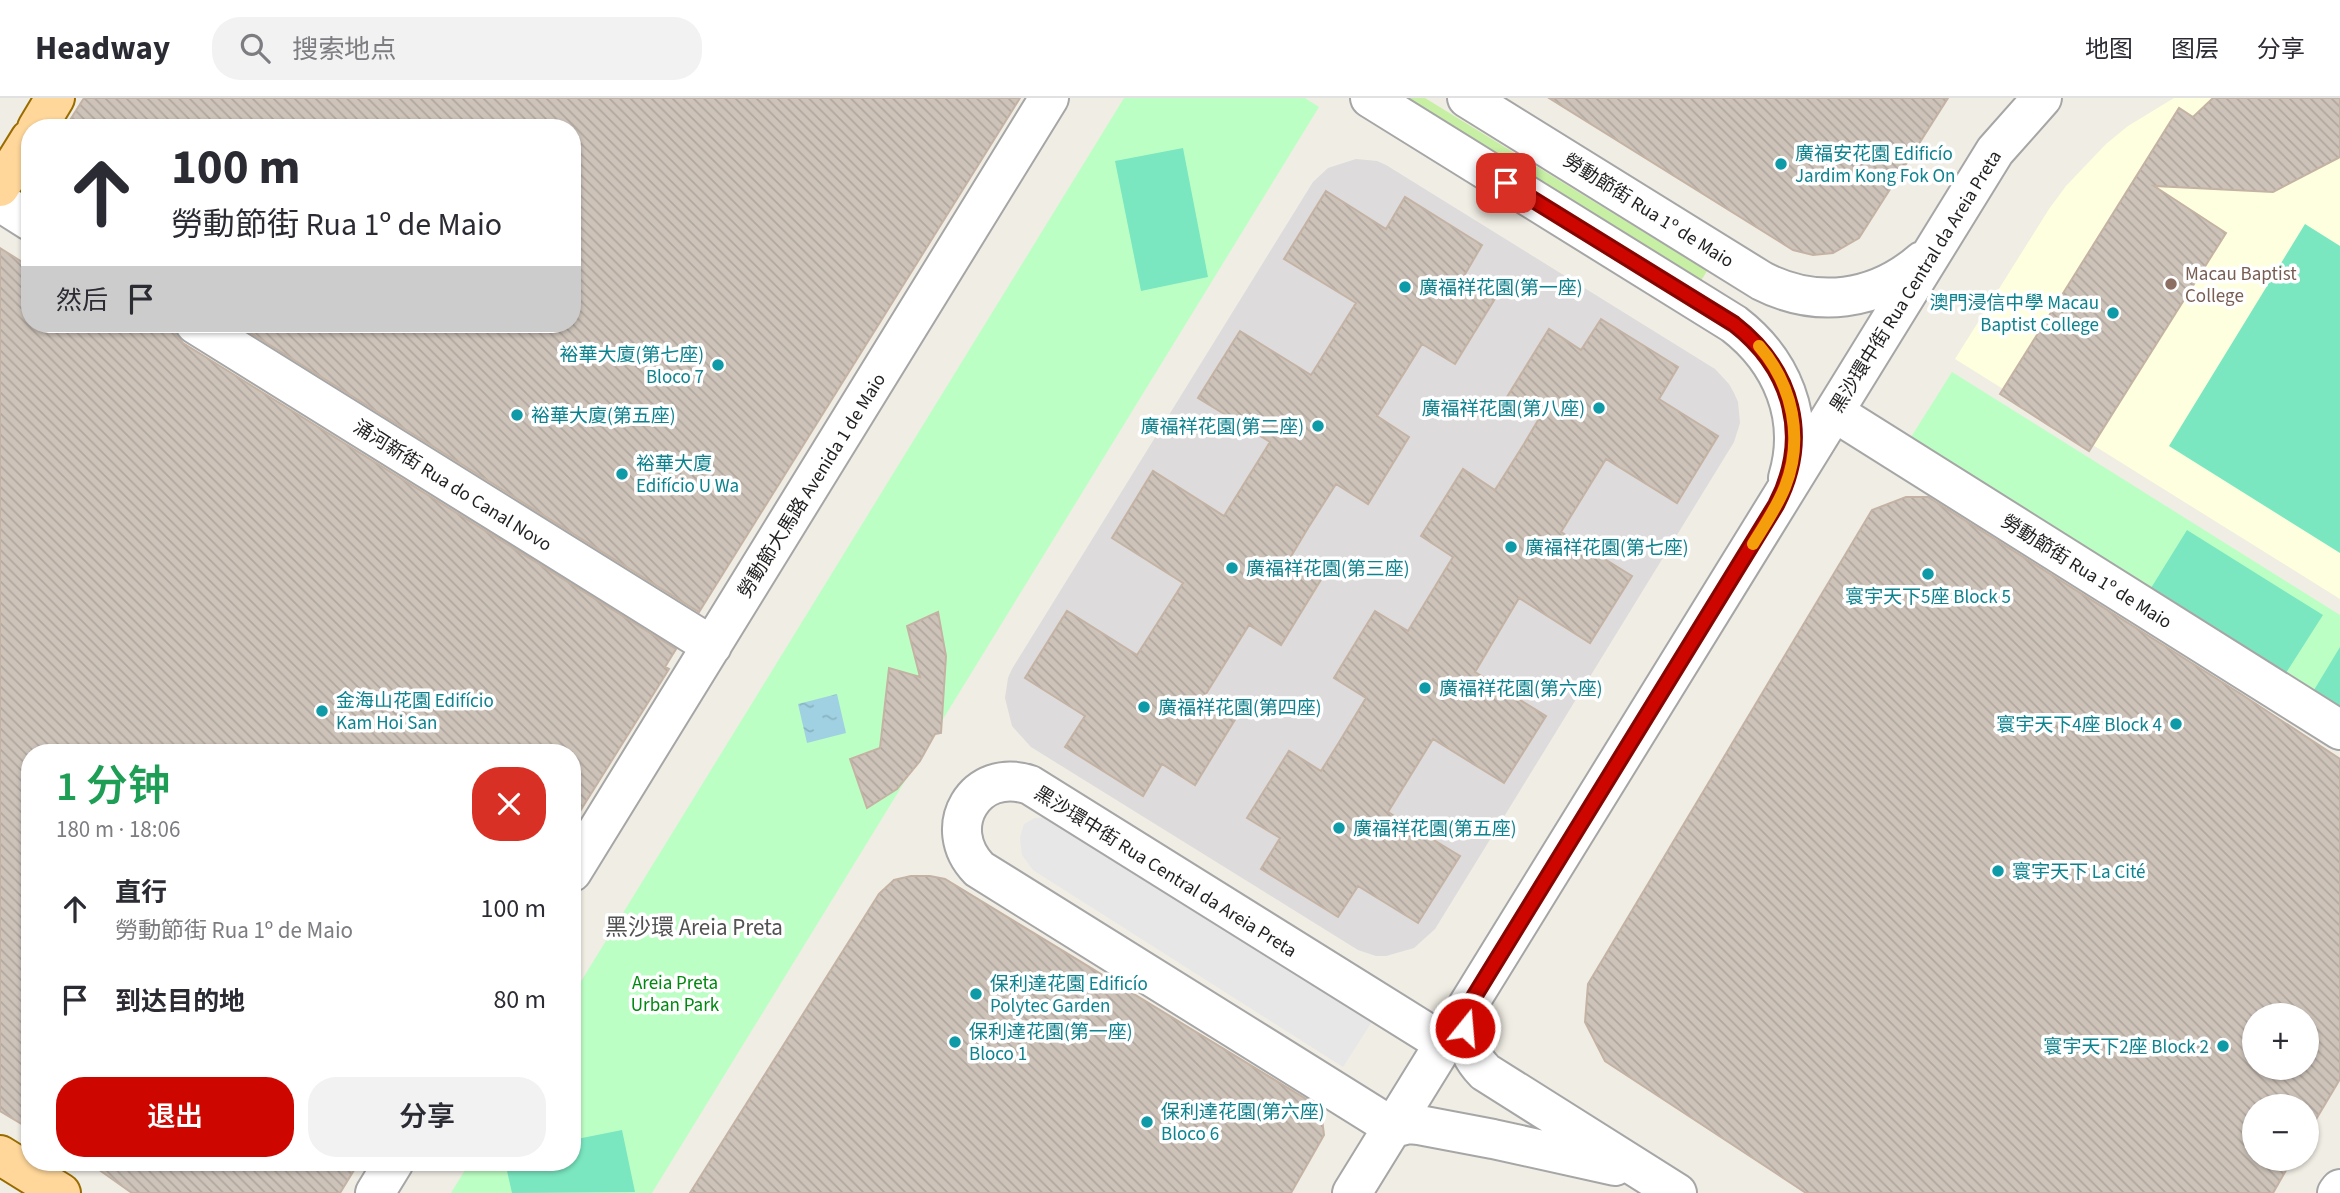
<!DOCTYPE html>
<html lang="zh">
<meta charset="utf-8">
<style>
body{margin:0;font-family:"Source Sans 3","Noto Sans SC",sans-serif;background:#f2f2f3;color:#2b2b33;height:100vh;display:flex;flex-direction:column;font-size:26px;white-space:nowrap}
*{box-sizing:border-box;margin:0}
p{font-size:23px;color:#7c7c81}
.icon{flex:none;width:38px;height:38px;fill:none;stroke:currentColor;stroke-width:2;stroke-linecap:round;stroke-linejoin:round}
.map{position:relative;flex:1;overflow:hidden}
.details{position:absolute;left:21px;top:646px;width:560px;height:427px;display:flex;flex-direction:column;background:#fff;border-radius:28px;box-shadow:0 2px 5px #0004}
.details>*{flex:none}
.top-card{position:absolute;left:21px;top:21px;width:560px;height:214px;border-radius:28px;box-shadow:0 2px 5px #0004;background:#fff;color:#2b2b33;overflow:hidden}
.tools{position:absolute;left:2242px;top:905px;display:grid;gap:14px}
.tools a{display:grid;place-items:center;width:77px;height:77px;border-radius:50%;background:#fff;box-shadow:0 2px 5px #0004;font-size:35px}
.pin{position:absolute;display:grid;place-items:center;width:60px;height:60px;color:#fff;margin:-30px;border-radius:14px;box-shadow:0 4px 10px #0006}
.me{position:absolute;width:77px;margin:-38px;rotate:17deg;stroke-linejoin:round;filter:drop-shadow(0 0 5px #0008)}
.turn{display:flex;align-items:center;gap:24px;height:147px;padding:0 35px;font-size:32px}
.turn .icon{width:91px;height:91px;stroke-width:2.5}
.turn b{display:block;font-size:49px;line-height:60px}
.then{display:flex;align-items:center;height:66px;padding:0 35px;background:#0003;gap:14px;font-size:26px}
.round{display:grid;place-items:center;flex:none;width:74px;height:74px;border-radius:28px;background:#f2f2f3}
.summary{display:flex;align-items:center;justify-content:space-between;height:119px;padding:0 35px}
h1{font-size:42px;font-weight:600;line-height:52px;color:#1e9e55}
.primary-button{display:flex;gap:14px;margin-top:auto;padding:14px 35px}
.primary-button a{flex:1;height:80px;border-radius:28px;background:#cd0700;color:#fff;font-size:28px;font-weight:600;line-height:80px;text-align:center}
.primary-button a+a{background:#f2f2f3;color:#2b2b33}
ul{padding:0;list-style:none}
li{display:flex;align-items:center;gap:21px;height:91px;padding:0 35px}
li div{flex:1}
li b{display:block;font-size:26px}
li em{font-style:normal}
header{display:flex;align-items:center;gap:42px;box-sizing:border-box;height:98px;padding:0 35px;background:#fff;border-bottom:2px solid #e1e1e2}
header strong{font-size:33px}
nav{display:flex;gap:38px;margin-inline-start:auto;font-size:24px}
.search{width:490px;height:63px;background:#f2f2f3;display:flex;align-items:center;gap:18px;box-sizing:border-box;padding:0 24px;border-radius:28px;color:#7c7c81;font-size:26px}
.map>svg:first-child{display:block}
.residential{fill:#dddbdb}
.education{fill:#feffde}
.grass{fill:#c7f0a5}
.park{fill:#bcffc4}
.pitch{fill:#7ae7c1}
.parking{fill:#e7e7e7}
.water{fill:url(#water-ripples)}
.building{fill:url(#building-back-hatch);stroke:#c4b3a4;stroke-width:2;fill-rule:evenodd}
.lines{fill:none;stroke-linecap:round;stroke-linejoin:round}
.minor-casing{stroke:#a6a6a6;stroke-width:42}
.major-casing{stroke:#996c00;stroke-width:42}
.minor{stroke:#fff;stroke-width:38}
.major{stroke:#ffd79a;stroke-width:38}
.route-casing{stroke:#850500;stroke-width:18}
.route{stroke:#cd0700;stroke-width:12}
.slow{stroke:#f59e0b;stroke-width:12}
.culture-dot{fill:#0f9aa8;stroke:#fff;stroke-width:2.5}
.education-dot{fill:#8d6e63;stroke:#fff;stroke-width:2.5}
.labels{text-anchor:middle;stroke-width:7;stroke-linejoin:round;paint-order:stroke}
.culture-label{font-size:19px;fill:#0d838f;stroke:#fff;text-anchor:start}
.street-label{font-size:19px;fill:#1f1f1f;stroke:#fff}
.education-label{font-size:19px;fill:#785e54;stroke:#fff;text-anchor:start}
.park-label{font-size:19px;fill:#018811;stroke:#fff}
.quarter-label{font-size:23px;fill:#525252;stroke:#fff}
</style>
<header>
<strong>Headway</strong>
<div class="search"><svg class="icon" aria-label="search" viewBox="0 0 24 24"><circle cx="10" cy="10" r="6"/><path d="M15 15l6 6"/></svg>搜索地点</div>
<nav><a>地图</a><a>图层</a><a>分享</a></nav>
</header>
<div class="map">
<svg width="2340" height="1095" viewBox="0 0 2340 1095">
<defs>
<pattern id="water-ripples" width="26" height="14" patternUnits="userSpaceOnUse" patternTransform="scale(1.75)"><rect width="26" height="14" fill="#a0d1e2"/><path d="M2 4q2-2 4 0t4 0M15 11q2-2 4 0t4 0" fill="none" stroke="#89b3c1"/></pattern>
<pattern id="building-back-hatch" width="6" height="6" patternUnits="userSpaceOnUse" patternTransform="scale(1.75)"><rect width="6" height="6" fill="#cdc3b9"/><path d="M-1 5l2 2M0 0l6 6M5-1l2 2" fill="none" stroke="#b0a79f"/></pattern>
</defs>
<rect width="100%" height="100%" fill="#f0ede4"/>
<!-- residential -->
<path class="residential" d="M 1356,61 L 1377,63 L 1386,67 L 1715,271 L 1729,286 L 1734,295 L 1738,304 L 1740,325 L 1734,344 L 1435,831 L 1414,850 L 1386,858 L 1376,858 L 1358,852 L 1031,649 L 1012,628 L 1005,600 L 1008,580 L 1012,571 L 1313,84 L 1328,70 Z"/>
<!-- education -->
<path class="education" d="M 2174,0 L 2340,0 L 2340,501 L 1955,261 L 2049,111 L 2066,88 L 2106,46 L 2128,28 Z"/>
<!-- grass -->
<path class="grass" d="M 1395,0 L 1425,0 L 1707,173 L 1699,186 Z"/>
<!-- park -->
<path class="park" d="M 1124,0 L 1305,0 L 1319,9 L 652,1095 L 451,1095 L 470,1064 L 572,1064 L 572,898 Z
M 1952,274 L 2340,517 L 2340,619 L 1906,347 Z"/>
<!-- pitch -->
<path class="pitch" d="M 1183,50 L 1208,179 L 1141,193 L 1115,63 Z
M 2305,126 L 2340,148 L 2340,455 L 2169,348 Z
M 2187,432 L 2323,517 L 2286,575 L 2151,490 Z
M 2340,549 L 2340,608 L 2314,592 Z
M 622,1032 L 635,1094 L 512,1095 L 505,1064 L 572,1064 L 572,1042 Z"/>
<!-- parking -->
<path class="parking" d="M 1048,719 L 1371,925 L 1343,969 L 1033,772 L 1022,757 L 1020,740 L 1024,726 L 1035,720 Z"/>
<!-- water -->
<path class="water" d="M 837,596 L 846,635 L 807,645 L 798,606 Z"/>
<!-- building -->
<path class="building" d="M 84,0 L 1020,0 L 699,514 L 236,226 L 572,226 L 572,30 L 65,30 Z
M 1549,0 L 1948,0 L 1859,140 L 1833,155 L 1813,157 L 1793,152 Z
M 2213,0 L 2340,0 L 2340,59 L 2273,94 L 2154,88 L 2226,135 L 2089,353 L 2000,296 L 2179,10 L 2193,19 Z
M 1326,93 L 1386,131 L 1405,99 L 1482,147 L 1464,178 L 1496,199 L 1455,266 L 1422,246 L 1406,272 L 1377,318 L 1409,339 L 1368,406 L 1336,386 L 1308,430 L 1290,460 L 1322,480 L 1281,547 L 1249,527 L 1204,599 L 1236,620 L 1195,687 L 1162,666 L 1143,698 L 1065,649 L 1085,618 L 1025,580 L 1067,513 L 1137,557 L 1183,485 L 1112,440 L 1153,373 L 1224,418 L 1270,344 L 1198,300 L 1240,233 L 1311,277 L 1356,205 L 1284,161 Z
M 0,150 L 30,169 L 30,226 L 173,226 L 176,237 L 183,245 L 676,551 L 665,569 L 669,571 L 572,726 L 572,654 L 30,654 L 30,1031 L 0,1013 Z
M 1601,221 L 1678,269 L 1659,301 L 1718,338 L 1677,405 L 1606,361 L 1561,434 L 1632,478 L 1590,545 L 1519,500 L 1475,574 L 1546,618 L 1504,685 L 1433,641 L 1388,714 L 1460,758 L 1418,825 L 1358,788 L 1338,819 L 1261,771 L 1280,740 L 1247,720 L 1289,653 L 1321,673 L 1338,646 L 1366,600 L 1334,580 L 1375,513 L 1408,533 L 1453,459 L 1421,438 L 1463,371 L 1495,392 L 1524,346 L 1540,319 L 1507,299 L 1549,231 L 1581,252 Z
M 1906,399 L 1928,399 L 2241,596 L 2340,661 L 2340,981 L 2306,1038 L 2306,1008 L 2254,1008 L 2254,1060 L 2293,1060 L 2273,1095 L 1806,1095 L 1605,963 L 1585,924 L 1588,886 L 1872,412 ZM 2254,917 L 2306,917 L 2306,970 L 2254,970 Z
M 938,514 L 946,558 L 941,635 L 935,636 L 920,663 L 897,691 L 867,710 L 850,661 L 880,650 L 889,570 L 920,579 L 907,528 Z
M 911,778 L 930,778 L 945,781 L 1311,1004 L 1322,1021 L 1324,1037 L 1291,1095 L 690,1095 L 879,796 L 894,782 Z
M 88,1064 L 359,1064 L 340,1095 L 132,1095 Z"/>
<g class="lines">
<defs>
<path id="minor" d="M 1370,0 L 1734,226 C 1782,263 1806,320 1788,380
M 1467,0 L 1762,183 C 1817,211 1876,203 1922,163
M 0,104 L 30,123
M 195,226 L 712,548
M 1834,314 L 2340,632
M 572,774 L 1049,0
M 1469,907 C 1462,933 1466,955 1485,974 L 1677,1095
M 1394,1030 L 979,771 C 939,730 975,668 1030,687 L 1445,946
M 1394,1030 L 1409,1026 L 1419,1027 L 1493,1041 L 1615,1068
M 375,1095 L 394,1064
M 1352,1095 L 1995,53 L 2042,0
M 2337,1095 L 2340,1091"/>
<path id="major" d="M 37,30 L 55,0
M 0,89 L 30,41
M 0,1057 L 61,1095"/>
</defs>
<!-- minor casing -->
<use href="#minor" class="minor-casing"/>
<!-- major casing -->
<use href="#major" class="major-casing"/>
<!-- minor -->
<use href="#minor" class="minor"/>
<!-- major -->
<use href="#major" class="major"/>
</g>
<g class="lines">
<defs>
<path id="route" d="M 1465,930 L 1469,907 L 1776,407 C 1811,340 1793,272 1734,226 L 1506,85"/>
</defs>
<!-- route casing -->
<use href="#route" class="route-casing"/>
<!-- route -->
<use href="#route" class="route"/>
<!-- slow -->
<path class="slow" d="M 1753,446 C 1764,428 1777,409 1785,389 C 1804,341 1793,287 1759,248"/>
</g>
<!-- markers -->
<g class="culture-dot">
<circle cx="1781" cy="66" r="7"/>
<circle cx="1405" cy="189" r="7"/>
<circle cx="2113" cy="215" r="7"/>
<circle cx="718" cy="267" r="7"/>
<circle cx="1599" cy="310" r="7"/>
<circle cx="517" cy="317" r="7"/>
<circle cx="1318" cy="328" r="7"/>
<circle cx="622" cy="376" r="7"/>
<circle cx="1511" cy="449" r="7"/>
<circle cx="1232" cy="470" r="7"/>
<circle cx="1928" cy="476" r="7"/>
<circle cx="1425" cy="590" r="7"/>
<circle cx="1144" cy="609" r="7"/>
<circle cx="322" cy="613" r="7"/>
<circle cx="2176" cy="626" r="7"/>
<circle cx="1339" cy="730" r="7"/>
<circle cx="1998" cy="773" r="7"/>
<circle cx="976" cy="896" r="7"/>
<circle cx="955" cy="944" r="7"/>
<circle cx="2223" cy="948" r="7"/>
<circle cx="1147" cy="1024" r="7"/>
</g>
<circle class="education-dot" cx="2171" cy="186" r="7"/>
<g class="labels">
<!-- culture labels -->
<g class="culture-label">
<text x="1795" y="62">廣福安花園 Edificío<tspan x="1795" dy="22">Jardim Kong Fok On</tspan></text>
<text x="1419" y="196">廣福祥花園(第一座)</text>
<text x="2099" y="211" text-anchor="end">澳門浸信中學 Macau<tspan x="2099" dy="22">Baptist College</tspan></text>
<text x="704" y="263" text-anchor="end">裕華大廈(第七座)<tspan x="704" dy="22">Bloco 7</tspan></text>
<text x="1585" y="317" text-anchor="end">廣福祥花園(第八座)</text>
<text x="531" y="324">裕華大廈(第五座)</text>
<text x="1304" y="335" text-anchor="end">廣福祥花園(第二座)</text>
<text x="636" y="372">裕華大廈<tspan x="636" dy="22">Edifício U Wa</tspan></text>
<text x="1525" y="456">廣福祥花園(第七座)</text>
<text x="1246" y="477">廣福祥花園(第三座)</text>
<text x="1928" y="505" text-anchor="middle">寰宇天下5座 Block 5</text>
<text x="1439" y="597">廣福祥花園(第六座)</text>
<text x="336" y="609">金海山花園 Edifício<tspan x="336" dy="22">Kam Hoi San</tspan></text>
<text x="1158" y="616">廣福祥花園(第四座)</text>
<text x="2162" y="633" text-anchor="end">寰宇天下4座 Block 4</text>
<text x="1353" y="737">廣福祥花園(第五座)</text>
<text x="2012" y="780">寰宇天下 La Cité</text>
<text x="990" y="892">保利達花園 Edificío<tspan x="990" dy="22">Polytec Garden</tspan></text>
<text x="969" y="940">保利達花園(第一座)<tspan x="969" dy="22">Bloco 1</tspan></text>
<text x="2209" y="955" text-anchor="end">寰宇天下2座 Block 2</text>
<text x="1161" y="1020">保利達花園(第六座)<tspan x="1161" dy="22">Bloco 6</tspan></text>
</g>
<!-- street labels -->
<g class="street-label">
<text transform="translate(1649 112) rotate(32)" y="7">勞動節街 Rua 1º de Maio</text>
<text transform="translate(1915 183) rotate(-58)" y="7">黑沙環中街 Rua Central da Areia Preta</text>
<text transform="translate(453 387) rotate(32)" y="7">涌河新街 Rua do Canal Novo</text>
<text transform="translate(811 387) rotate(-58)" y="7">勞動節大馬路 Avenida 1 de Maio</text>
<text transform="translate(2087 473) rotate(32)" y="7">勞動節街 Rua 1º de Maio</text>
<text transform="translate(1166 773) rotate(32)" y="7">黑沙環中街 Rua Central da Areia Preta</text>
</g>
<!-- education labels -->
<g class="education-label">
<text x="2185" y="182">Macau Baptist<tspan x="2185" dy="22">College</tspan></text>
</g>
<!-- park labels -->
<g class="park-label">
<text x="675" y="891">Areia Preta<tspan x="675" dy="22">Urban Park</tspan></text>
</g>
<!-- quarter labels -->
<g class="quarter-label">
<text x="694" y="837">黑沙環 Areia Preta</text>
</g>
</g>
</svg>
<div class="tools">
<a>+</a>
<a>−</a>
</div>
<div class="pin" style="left:1506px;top:85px;background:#d93025"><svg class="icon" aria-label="arrive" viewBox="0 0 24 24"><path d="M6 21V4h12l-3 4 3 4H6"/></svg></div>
<svg class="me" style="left:1465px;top:930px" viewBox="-20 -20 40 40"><circle r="17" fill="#cd0700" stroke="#fff" stroke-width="3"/><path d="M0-11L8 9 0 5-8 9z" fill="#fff"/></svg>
<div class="top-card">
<div class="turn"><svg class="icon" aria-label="ahead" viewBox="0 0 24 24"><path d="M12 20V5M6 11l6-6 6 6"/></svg><div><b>100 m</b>勞動節街 Rua 1º de Maio</div></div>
<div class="then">然后<svg class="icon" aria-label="arrive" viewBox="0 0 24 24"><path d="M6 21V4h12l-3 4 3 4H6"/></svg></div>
</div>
<section class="details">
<div class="summary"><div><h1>1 分钟</h1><p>180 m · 18:06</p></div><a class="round" style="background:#d93025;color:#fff"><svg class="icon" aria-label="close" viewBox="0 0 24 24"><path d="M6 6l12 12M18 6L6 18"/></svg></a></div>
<ul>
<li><svg class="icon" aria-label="ahead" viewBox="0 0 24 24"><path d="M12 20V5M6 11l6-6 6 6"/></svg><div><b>直行</b><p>勞動節街 Rua 1º de Maio</p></div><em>100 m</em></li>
<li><svg class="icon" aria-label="arrive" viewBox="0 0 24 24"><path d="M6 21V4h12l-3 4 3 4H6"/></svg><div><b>到达目的地</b></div><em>80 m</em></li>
</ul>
<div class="primary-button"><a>退出</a><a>分享</a></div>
</section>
</div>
